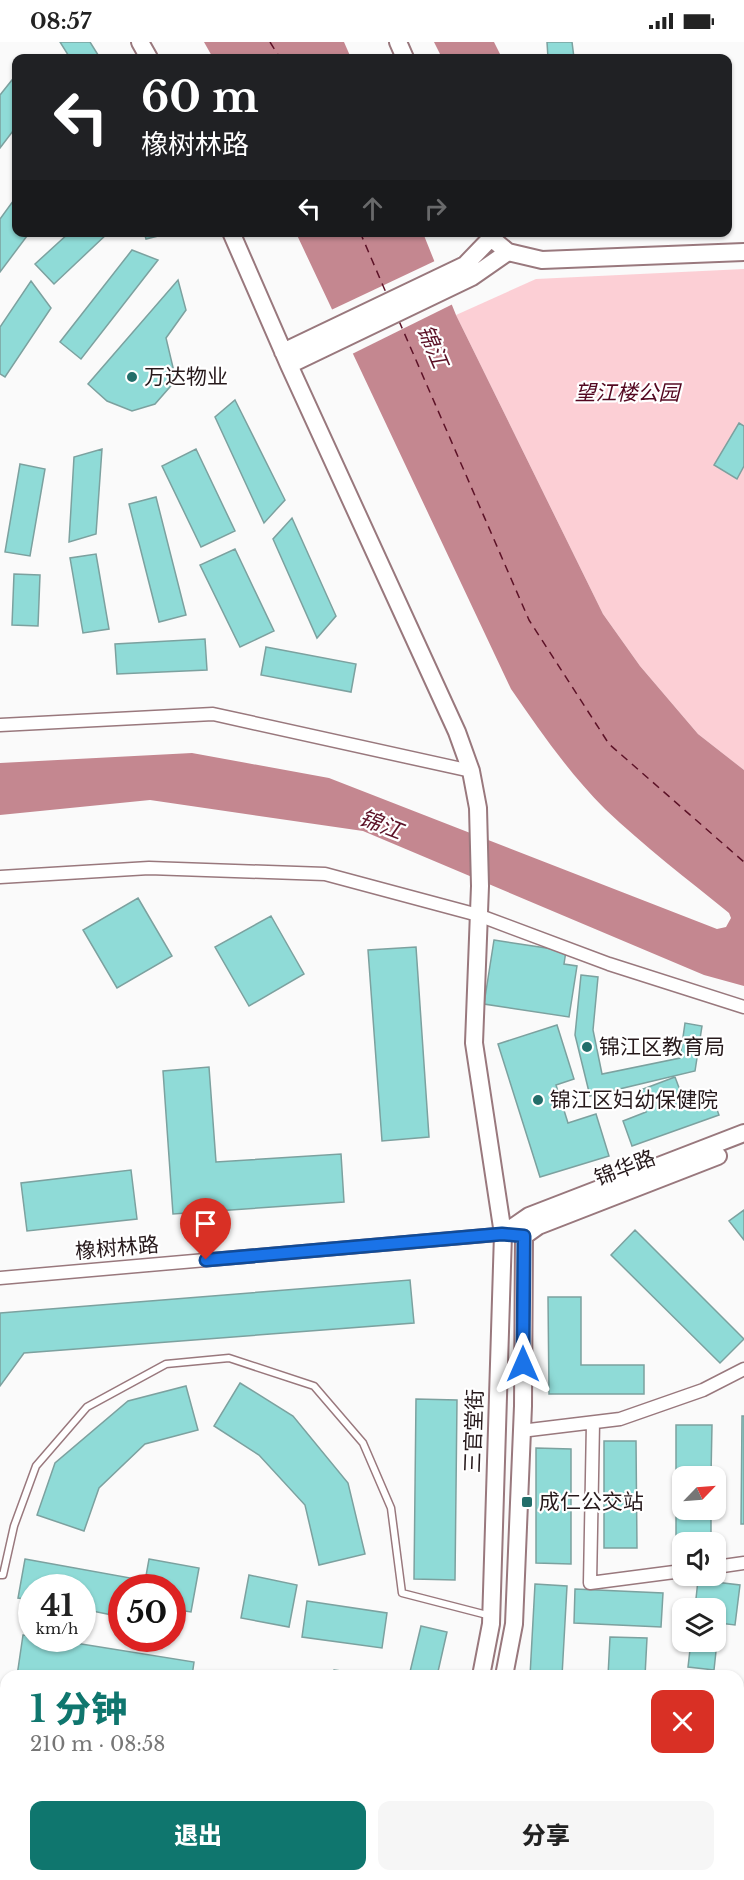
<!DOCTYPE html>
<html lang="zh">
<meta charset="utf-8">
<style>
body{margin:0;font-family:"Libre Baskerville","Noto Sans SC",serif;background:#f6f6f6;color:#222;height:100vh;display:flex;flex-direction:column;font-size:22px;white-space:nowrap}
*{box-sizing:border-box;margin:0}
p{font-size:20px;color:#767676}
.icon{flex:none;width:33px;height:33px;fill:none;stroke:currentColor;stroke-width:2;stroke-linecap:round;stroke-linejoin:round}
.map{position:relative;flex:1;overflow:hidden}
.panel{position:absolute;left:0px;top:1628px;width:744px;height:212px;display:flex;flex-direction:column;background:#fff;border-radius:18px 18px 0 0;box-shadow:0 2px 4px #0004}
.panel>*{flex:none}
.top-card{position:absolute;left:12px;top:12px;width:720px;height:183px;border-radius:12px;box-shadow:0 2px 4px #0004;background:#202124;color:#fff;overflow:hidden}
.needle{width:39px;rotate:65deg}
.tools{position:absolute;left:672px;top:1424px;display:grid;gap:12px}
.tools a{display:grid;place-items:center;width:54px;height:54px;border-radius:12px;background:#fff;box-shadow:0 2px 4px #0004;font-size:30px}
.speed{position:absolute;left:18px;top:1532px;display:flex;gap:12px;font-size:30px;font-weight:700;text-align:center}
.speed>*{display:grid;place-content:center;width:78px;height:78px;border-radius:50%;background:#fff;box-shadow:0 2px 4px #0004;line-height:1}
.speed small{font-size:15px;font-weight:400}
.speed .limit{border:9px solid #d22;background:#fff;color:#111}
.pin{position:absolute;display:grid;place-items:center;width:51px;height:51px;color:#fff;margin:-62px -26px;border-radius:50% 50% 50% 0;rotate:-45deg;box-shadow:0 0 6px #0007}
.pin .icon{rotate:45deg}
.me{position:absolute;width:66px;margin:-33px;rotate:0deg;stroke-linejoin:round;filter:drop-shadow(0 0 4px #0008)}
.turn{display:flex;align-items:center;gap:21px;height:126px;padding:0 30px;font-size:27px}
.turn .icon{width:78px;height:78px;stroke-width:2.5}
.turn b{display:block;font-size:42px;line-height:51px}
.lanes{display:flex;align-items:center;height:57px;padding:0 30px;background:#0003;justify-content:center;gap:30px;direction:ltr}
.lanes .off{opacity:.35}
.round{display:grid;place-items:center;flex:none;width:63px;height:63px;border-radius:12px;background:#f6f6f6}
.head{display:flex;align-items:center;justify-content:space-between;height:102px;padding:0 30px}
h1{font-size:36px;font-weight:800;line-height:45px;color:#0f766e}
.button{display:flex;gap:12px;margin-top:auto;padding:12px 30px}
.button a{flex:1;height:69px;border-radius:12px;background:#0f766e;color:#fff;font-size:24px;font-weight:800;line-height:69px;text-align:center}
.button a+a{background:#f6f6f6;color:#222}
.status{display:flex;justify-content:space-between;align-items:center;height:42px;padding:0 30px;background:#fff;direction:ltr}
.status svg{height:16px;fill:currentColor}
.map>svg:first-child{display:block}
.green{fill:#fccfd5}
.water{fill:#c48790}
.pier{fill:#fafafa}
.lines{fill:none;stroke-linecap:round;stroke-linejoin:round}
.ferry{stroke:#5c1227;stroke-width:1.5;stroke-dasharray:8 6;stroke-linecap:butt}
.building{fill:#8fdbd7;stroke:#7ca19f;stroke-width:1.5}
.lane-casing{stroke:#99787d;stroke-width:9}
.street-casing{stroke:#99787d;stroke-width:15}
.secondary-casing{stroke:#99787d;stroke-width:20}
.lane{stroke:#fff;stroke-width:6}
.street{stroke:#fff;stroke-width:12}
.secondary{stroke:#fff;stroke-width:16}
.route-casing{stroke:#114b97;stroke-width:15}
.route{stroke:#1a73e8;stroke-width:10}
.poi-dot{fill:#236e6a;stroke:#fff;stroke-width:2}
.labels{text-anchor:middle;stroke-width:4.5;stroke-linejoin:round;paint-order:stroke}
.poi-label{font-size:21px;fill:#26191b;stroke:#fff;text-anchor:start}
.park-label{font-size:21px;font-style:italic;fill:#530720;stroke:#fff}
.street-label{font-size:21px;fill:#26191b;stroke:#fff}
.water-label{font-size:22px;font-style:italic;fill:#5c1227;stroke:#fff}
</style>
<div class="status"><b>08:57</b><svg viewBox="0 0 49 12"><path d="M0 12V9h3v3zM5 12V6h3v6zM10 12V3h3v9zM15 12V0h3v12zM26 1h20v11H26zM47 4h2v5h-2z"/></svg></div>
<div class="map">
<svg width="744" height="1838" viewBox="0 0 744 1838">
<rect width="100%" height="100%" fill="#fafafa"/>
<!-- green -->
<path class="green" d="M 744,227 L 744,728 L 698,692 L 640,624 L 603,572 L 456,273 L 536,237 Z"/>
<!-- water -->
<path class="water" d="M 204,0 L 344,0 L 351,16 L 213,16 Z
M 434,0 L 494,0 L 502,16 L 442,16 Z
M 296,191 L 423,191 L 456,273 L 603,572 L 640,624 L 698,692 L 744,728 L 744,944 L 704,933 L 363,789 L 150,758 L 0,773 L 0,721 L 192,711 L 329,736 L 717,887 L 726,885 L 731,876 L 729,871 C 687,837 644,804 605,767 C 569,731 540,689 511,647 Z"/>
<!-- pier -->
<path class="pier" d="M 437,218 L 455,261 L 350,313 L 329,269 Z"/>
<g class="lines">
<!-- ferry -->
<path class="ferry" d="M 270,0 L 280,16
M 360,190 L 387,253
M 399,279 L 529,578 L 609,702 L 744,820"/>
</g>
<!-- building -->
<path class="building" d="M 60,0 L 90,0 L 100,16 L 70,16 Z
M 547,0 L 572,0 L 574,16 L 548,16 Z
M 16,33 L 16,85 L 0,106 L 0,53 Z
M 16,155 L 16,190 L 30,190 L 0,230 L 0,177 Z
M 70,190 L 109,190 L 54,242 L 35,222 Z
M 144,190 L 174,190 L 146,197 Z
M 132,208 L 158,218 L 81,317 L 60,300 Z
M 178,238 L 186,268 L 166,296 L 176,338 L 155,362 L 132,369 L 107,359 L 88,342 Z
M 31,239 L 51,266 L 5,335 L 0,332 L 0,285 Z
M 235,358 L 285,458 L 264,481 L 215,375 Z
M 739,381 L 744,384 L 744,424 L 737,437 L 714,423 Z
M 102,407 L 96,492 L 69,500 L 74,415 Z
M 196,407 L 235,489 L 201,505 L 162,424 Z
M 20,422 L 45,427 L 30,514 L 5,510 Z
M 156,455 L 186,573 L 159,580 L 129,462 Z
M 292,476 L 336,574 L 317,596 L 273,497 Z
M 235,507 L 274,589 L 240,605 L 200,523 Z
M 96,512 L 109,587 L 83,591 L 70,516 Z
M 14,532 L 40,533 L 38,584 L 12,583 Z
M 205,597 L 207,628 L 117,632 L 115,602 Z
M 266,605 L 356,622 L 351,650 L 261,633 Z
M 138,856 L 172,914 L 117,946 L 83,888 Z
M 271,874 L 304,932 L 249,964 L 215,905 Z
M 494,898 L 566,909 L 564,922 L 577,924 L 569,975 L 484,962 Z
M 416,905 L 429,1095 L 382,1099 L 368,908 Z
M 581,933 L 598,935 L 593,988 L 602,1032 L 680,1016 L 685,981 L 702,984 L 695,1029 L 590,1054 L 575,993 Z
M 557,983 L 574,1037 L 556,1043 L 568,1081 L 596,1072 L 609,1114 L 540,1135 L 498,1002 Z
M 209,1025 L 216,1120 L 341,1112 L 344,1160 L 173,1172 L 163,1029 Z
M 675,1035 L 684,1059 L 710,1049 L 719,1073 L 632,1104 L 623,1079 L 646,1070 L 638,1049 Z
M 131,1128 L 137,1177 L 27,1189 L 21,1141 Z
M 744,1168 L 744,1198 L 729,1179 Z
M 635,1188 L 744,1297 L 720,1321 L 611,1213 Z
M 410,1238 L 414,1281 L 24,1311 L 0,1344 L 0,1271 Z
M 548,1255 L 581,1255 L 581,1323 L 644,1323 L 644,1352 L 549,1352 Z
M 240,1341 L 293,1374 L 348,1441 L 365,1512 L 319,1523 L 305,1463 L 259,1413 L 214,1384 Z
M 186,1344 L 198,1388 L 145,1402 L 99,1446 L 84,1489 L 37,1473 L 55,1421 L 128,1359 Z
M 416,1357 L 457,1358 L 455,1538 L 414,1537 Z
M 742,1374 L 744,1374 L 744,1482 L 741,1482 Z
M 676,1383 L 712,1383 L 711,1434 L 682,1434 L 682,1467 L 711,1467 L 711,1494 L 676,1494 Z
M 604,1399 L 636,1399 L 637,1506 L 604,1506 Z
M 536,1406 L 571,1407 L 571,1522 L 536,1521 Z
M 25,1517 L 136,1537 L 134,1545 L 122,1545 L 122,1575 L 82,1567 L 82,1545 L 32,1545 L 32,1558 L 18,1556 Z
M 149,1517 L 199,1526 L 191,1570 L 172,1567 L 172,1545 L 144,1545 Z
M 249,1533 L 297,1543 L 289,1585 L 241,1576 Z
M 698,1538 L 740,1543 L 735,1583 L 719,1581 L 714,1628 L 688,1625 L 691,1599 L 716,1599 L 716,1566 L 695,1566 Z
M 535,1542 L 567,1544 L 562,1634 L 530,1634 Z
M 575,1547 L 663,1551 L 661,1585 L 574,1581 Z
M 307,1559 L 387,1571 L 382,1606 L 302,1595 Z
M 421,1584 L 447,1590 L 437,1634 L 409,1634 Z
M 23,1593 L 32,1594 L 32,1596 L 44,1596 L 194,1620 L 192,1634 L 17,1634 Z
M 610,1595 L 647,1596 L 645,1634 L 608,1634 Z
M 334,1628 L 364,1632 L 363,1634 L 333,1634 Z
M 738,1674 L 744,1675 L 744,1706 L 738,1706 Z
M 0,1729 L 6,1734 L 6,1773 L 0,1767 Z
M 738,1752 L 744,1753 L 744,1813 L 741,1838 L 708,1838 L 709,1833 L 738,1833 Z
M 316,1833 L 362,1833 L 359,1838 L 310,1838 L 309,1835 Z
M 652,1833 L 686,1833 L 686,1838 L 651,1838 Z"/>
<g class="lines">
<defs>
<path id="lane" d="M 0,1533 L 3,1533 L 14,1484 L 36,1424 L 87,1365 L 166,1322 L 229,1316 L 314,1344 L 363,1401 L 391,1466 L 402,1551 L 491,1574"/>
<path id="street" d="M 0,683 L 213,672 L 471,729
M 0,835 L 149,826 L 325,832 L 478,873 L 609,922 L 744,965
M 0,1236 L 503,1192 L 510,1193
M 593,1381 L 590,1541 L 682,1529
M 521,1389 L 620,1377 L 703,1348 L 744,1327
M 716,1525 L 744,1521
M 738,1737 L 744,1738
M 0,1781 L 6,1786
M 103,1833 L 134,1838"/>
<path id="secondary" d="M 140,0 L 149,16
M 398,0 L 405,16
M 231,190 L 289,323 L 457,690 L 471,729 L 478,766 L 480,844 L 474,1001 L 503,1192
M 488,190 L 491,196 L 508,210 L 542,218 L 744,210
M 283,310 L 465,223 L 491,196
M 289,323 L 472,235 L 508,210
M 481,1634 L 491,1582 L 503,1192 L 529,1174 L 744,1091
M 504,1634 L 514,1582 L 523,1364 L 524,1194 L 538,1184 L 718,1114
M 412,1838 L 414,1833
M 440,1838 L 442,1833"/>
</defs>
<!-- lane casing -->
<use href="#lane" class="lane-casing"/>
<!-- street casing -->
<use href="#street" class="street-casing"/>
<!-- secondary casing -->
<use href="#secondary" class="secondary-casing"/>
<!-- lane -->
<use href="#lane" class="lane"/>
<!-- street -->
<use href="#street" class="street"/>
<!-- secondary -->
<use href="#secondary" class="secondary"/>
</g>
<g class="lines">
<defs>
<path id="route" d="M 206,1218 L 502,1192 L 524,1194 L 523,1322"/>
</defs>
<!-- route casing -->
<use href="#route" class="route-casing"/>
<!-- route -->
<use href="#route" class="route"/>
</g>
<!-- markers -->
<g class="poi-dot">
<circle cx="132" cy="335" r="6"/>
<circle cx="587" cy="1005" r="6"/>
<circle cx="538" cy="1058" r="6"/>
<rect x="521" y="1454" width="12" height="12" rx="3"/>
</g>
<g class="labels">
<!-- poi labels -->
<g class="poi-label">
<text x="144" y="342">万达物业</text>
<text x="599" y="1012">锦江区教育局</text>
<text x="550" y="1065">锦江区妇幼保健院</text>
<text x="539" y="1467">成仁公交站</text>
</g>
<!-- park labels -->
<g class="park-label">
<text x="627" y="358">望江楼公园</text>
</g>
<!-- street labels -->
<g class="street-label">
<text transform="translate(625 1126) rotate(-21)" y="7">锦华路</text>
<text transform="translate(117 1206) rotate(-5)" y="7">橡树林路</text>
<text transform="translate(474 1389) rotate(-88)" y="7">三官堂街</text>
</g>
<!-- water labels -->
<g class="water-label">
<text transform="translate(433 304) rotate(67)" y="8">锦江</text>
<text transform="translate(381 782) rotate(21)" y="8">锦江</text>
</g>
</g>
</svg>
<div class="tools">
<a><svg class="needle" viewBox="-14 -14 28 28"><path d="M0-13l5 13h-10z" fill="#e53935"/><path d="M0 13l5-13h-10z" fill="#767676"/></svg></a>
<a><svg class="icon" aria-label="sound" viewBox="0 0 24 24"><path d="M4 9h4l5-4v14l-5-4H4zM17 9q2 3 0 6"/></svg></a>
<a><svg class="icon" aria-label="layers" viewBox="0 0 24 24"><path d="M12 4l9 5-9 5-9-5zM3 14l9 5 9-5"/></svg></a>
</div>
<div class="speed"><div>41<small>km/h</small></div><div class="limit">50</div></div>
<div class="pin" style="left:206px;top:1218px;background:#d93025"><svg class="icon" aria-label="arrive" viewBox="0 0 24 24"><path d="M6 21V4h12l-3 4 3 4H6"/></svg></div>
<svg class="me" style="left:523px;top:1322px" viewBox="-20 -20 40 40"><path d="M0-17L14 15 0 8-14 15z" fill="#1a73e8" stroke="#fff" stroke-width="4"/></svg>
<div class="top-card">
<div class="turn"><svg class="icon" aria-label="left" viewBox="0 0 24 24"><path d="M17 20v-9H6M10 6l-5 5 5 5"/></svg><div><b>60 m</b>橡树林路</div></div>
<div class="lanes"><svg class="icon" aria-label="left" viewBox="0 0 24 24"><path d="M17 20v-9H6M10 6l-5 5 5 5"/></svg><svg class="icon off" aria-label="ahead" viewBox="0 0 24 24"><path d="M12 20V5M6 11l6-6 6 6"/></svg><svg class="icon off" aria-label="right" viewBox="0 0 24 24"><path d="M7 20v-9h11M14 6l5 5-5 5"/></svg></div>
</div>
<section class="panel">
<div class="head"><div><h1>1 分钟</h1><p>210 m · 08:58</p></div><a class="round" style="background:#d93025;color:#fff"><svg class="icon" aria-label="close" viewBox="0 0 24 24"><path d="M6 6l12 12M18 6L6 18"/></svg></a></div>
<div class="button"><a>退出</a><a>分享</a></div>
</section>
</div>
